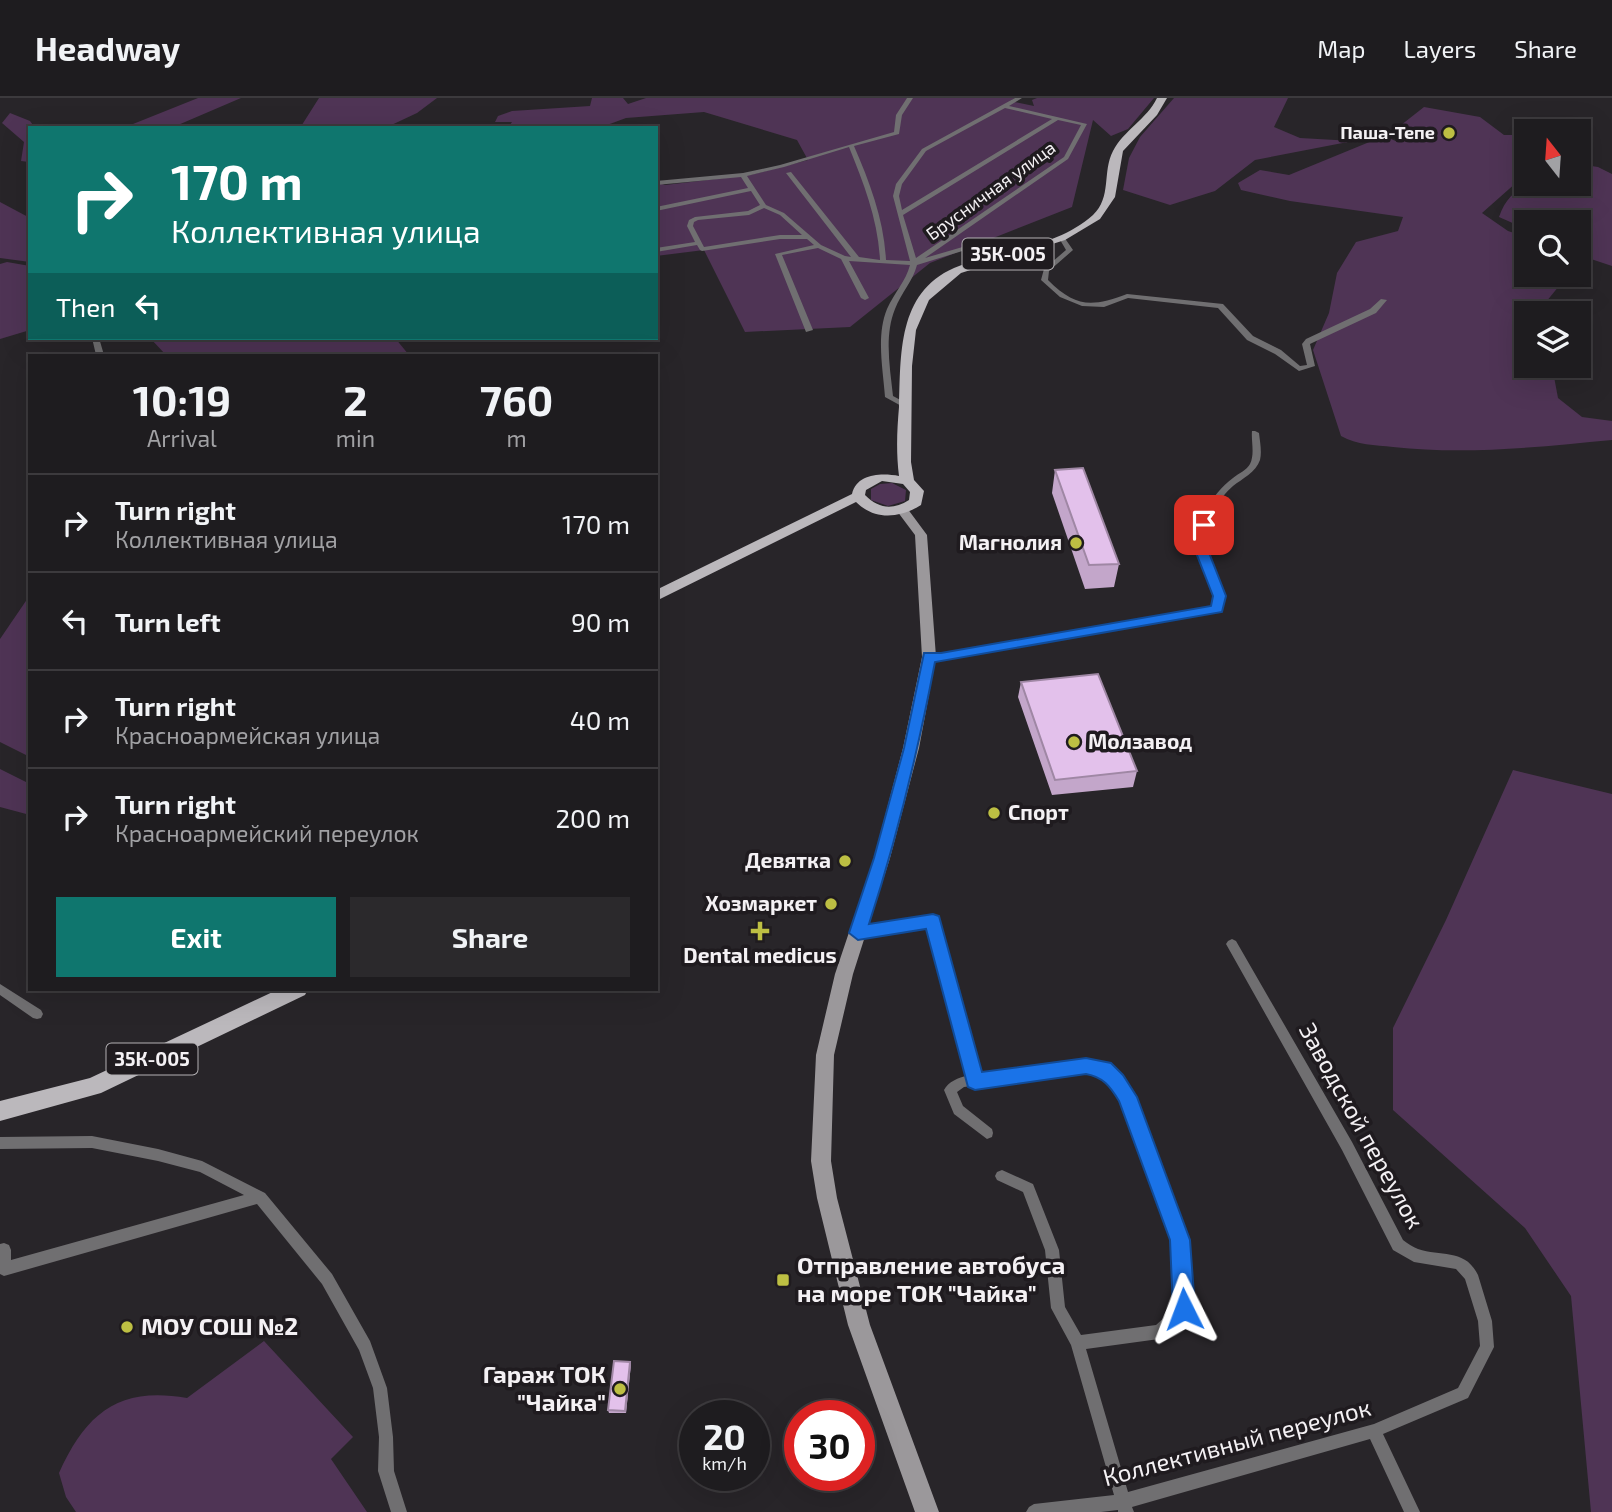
<!DOCTYPE html>
<meta charset="utf-8">
<style>
body{margin:0;font-family:"Exo 2",sans-serif;background:#2b292c;color:#f1f3f6;height:100vh;display:flex;flex-direction:column;font-size:26px;white-space:nowrap}
*{box-sizing:border-box;margin:0}
p{font-size:23px;color:#a1a1a4}
.icon{flex:none;width:38px;height:38px;fill:none;stroke:currentColor;stroke-width:2;stroke-linecap:round;stroke-linejoin:round}
.map{position:relative;flex:1;overflow:hidden}
.side{position:absolute;left:28px;top:256px;width:630px;height:637px;display:flex;flex-direction:column;background:#1e1c1f;border-radius:0px;box-shadow:0 7px 28px #0002,0 0 0 2px #3c3a3d}
.side>*{flex:none}
.guide{position:absolute;left:28px;top:28px;width:630px;height:214px;border-radius:0px;box-shadow:0 7px 28px #0002,0 0 0 2px #3c3a3d;background:#0f766e;color:#fff;overflow:hidden}
.needle{width:46px;rotate:343deg}
.tools{position:absolute;left:1514px;top:21px;display:grid;gap:14px}
.tools a{display:grid;place-items:center;width:77px;height:77px;border-radius:0px;background:#1e1c1f;box-shadow:0 7px 28px #0002,0 0 0 2px #3c3a3d;font-size:35px}
.speed{position:absolute;left:679px;top:1302px;display:flex;gap:14px;font-size:35px;font-weight:700;text-align:center}
.speed>*{display:grid;place-content:center;width:91px;height:91px;border-radius:50%;background:#1e1c1f;box-shadow:0 7px 28px #0002,0 0 0 2px #3c3a3d;line-height:1}
.speed small{font-size:18px;font-weight:400}
.speed .limit{border:10px solid #d22;background:#fff;color:#111}
.pin{position:absolute;display:grid;place-items:center;width:60px;height:60px;color:#fff;margin:-30px;border-radius:14px;box-shadow:0 4px 10px #0006}
.me{position:absolute;width:77px;margin:-38px;rotate:357deg;stroke-linejoin:round;filter:drop-shadow(0 0 5px #0008)}
.turn{display:flex;align-items:center;gap:24px;height:147px;padding:0 28px;font-size:32px}
.turn .icon{width:91px;height:91px;stroke-width:2.5}
.turn b{display:block;font-size:49px;line-height:60px}
.then{display:flex;align-items:center;height:66px;padding:0 28px;background:#0003;gap:14px;font-size:26px}
.eta{display:flex;justify-content:space-evenly;align-items:center;height:119px;text-align:center}
.eta b{font-size:42px;font-weight:700;line-height:49px}
.cta{display:flex;gap:14px;margin-top:auto;padding:14px 28px}
.cta a{flex:1;height:80px;border-radius:0px;background:#0f766e;color:#fff;font-size:28px;font-weight:700;line-height:80px;text-align:center}
.cta a+a{background:#2b292c;color:#f1f3f6}
ul{padding:0;list-style:none}
li{display:flex;align-items:center;gap:21px;height:98px;padding:0 28px;border-top:2px solid #3c3a3d}
li div{flex:1}
li b{display:block;font-size:26px}
li em{font-style:normal}
header{display:flex;align-items:center;gap:42px;box-sizing:border-box;height:98px;padding:0 35px;background:#1e1c1f;border-bottom:2px solid #3c3a3d}
header strong{font-size:33px}
nav{display:flex;gap:38px;margin-inline-start:auto;font-size:24px}
.map>svg:first-child{display:block}
.green{fill:#4f3455}
.lines{fill:none;stroke-linecap:round;stroke-linejoin:round}
.minor{fill:#706f71;fill-rule:evenodd}
.secondary{fill:#9b989b;fill-rule:evenodd}
.primary{fill:#bbb8bc;fill-rule:evenodd}
.wall{fill:#c3a6ca}
.shaded-wall{fill:#9f87a4}
.building{fill:#e3c1eb;stroke:#9f87a4;stroke-width:2}
.route{fill:#1a73e8;stroke:#114b97;stroke-width:2}
.poi-dot{fill:#bdbf43;stroke:#1f1b1f;stroke-width:2.5}
.labels{text-anchor:middle;stroke-width:7;stroke-linejoin:round;paint-order:stroke}
.far-poi-label{font-size:18px;font-weight:bold;fill:#f4f1f4;stroke:#1f1b1f;text-anchor:end}
.far-street-label{font-size:18px;fill:#f4f1f4;stroke:#1f1b1f}
.shield{fill:#1f1b1f;stroke:#b4b1b4;stroke-width:2}
.shield-label{font-size:19px;font-weight:bold;fill:#f4f1f4}
.poi-label{font-size:21px;font-weight:bold;fill:#f4f1f4;stroke:#1f1b1f;text-anchor:end}
.near-street-label{font-size:24px;fill:#f4f1f4;stroke:#1f1b1f}
.near-poi-label{font-size:24px;font-weight:bold;fill:#f4f1f4;stroke:#1f1b1f;text-anchor:start}
</style>
<header>
<strong>Headway</strong>
<nav><a>Map</a><a>Layers</a><a>Share</a></nav>
</header>
<div class="map">
<svg width="1612" height="1414" viewBox="0 0 1612 1414">
<rect width="100%" height="100%" fill="#282529"/>
<!-- green -->
<path class="green" d="M 198,0 L 241,0 L 171,30 L 123,30 Z
M 319,0 L 437,0 L 417,15 L 385,30 L 300,30 Z
M 592,0 L 623,0 L 628,6 L 646,0 L 1015,0 L 1010,3 L 1034,8 L 1032,2 L 1037,0 L 1154,0 L 1128,31 L 1111,38 L 1093,22 L 1072,109 L 930,165 L 850,229 L 745,234 L 704,152 L 656,158 L 656,84 L 665,87 L 750,77 L 808,62 L 797,42 L 704,14 L 626,20 L 599,30 L 508,30 L 512,24 L 495,24 L 498,18 L 512,13 L 590,8 Z
M 1174,0 L 1288,0 L 1274,29 L 1300,40 L 1353,43 L 1255,62 L 1215,93 L 1170,107 L 1123,92 L 1129,60 L 1140,39 Z
M 1424,9 L 1480,19 L 1504,37 L 1526,37 L 1526,76 L 1482,115 L 1508,133 L 1526,139 L 1526,177 L 1568,177 L 1537,215 L 1526,215 L 1526,268 L 1552,268 L 1558,300 L 1582,319 L 1612,323 L 1612,342 C 1539,349 1466,357 1393,349 C 1375,347 1357,347 1341,338 L 1313,252 L 1329,215 L 1337,175 L 1356,144 L 1398,133 L 1403,119 L 1290,103 L 1241,92 L 1238,85 L 1260,72 L 1289,77 L 1384,38 L 1398,44 L 1412,39 L 1396,31 Z
M 10,15 L 30,23 L 35,30 L 30,30 L 29,64 L 21,63 L 24,44 L 2,25 Z
M 1579,66 L 1598,69 L 1612,76 L 1612,168 L 1579,157 L 1578,124 L 1526,124 L 1526,131 L 1499,119 C 1513,79 1543,86 1578,86 Z
M 0,104 L 30,120 L 30,164 L 0,160 Z
M 7,164 L 30,168 L 30,232 L 0,241 L 0,166 Z
M 150,240 L 395,240 L 409,257 L 166,257 Z
M 892,385 L 906,392 L 905,403 L 888,408 L 871,402 L 871,391 L 880,386 Z
M 30,497 L 30,659 L 0,644 L 0,541 Z
M 0,671 L 30,686 L 30,717 L 0,709 Z
M 1513,672 L 1612,696 L 1612,1414 L 1591,1414 L 1571,1198 L 1525,1130 L 1393,1012 L 1393,930 L 1446,822 Z
M 264,1243 L 353,1339 L 331,1361 L 367,1414 L 76,1414 L 66,1399 L 59,1375 C 86,1315 119,1288 187,1300 Z"/>
<g class="lines">
<!-- minor -->
<path class="minor" d="M 907,0 L 913,0 L 902,17 L 899,36 L 854,48 C 870,85 884,122 886,162 L 910,163 L 893,98 L 896,86 L 922,51 L 1015,0 L 1022,0 L 1009,8 L 1087,26 L 1068,61 L 925,160 L 983,143 L 985,144 L 985,146 L 917,167 C 913,183 901,195 895,211 C 884,238 890,270 893,298 L 908,306 L 909,308 L 905,310 L 885,299 C 883,271 876,238 887,211 C 894,195 906,183 910,167 L 849,163 L 869,200 L 865,202 L 861,200 L 841,161 L 818,150 L 782,157 L 813,232 L 806,234 L 775,156 L 814,147 L 807,141 L 780,141 L 702,153 L 700,152 L 697,147 L 656,154 L 656,150 L 695,144 L 687,128 L 689,122 L 695,119 L 748,113 L 760,107 L 751,93 L 656,113 L 656,109 L 748,90 L 741,79 L 656,87 L 656,83 L 743,75 L 780,67 L 894,34 L 896,17 ZM 1005,10 L 1052,21 L 902,112 L 899,98 L 902,86 L 926,53 ZM 1058,22 L 1081,27 L 1064,59 L 916,160 L 903,117 ZM 849,49 C 864,86 878,122 880,162 L 859,159 L 791,74 L 786,75 L 851,159 L 845,158 L 821,147 L 784,115 L 766,107 L 747,78 L 784,69 ZM 764,110 L 780,117 L 802,137 L 780,137 L 704,149 L 693,128 L 694,124 L 698,122 L 749,117 Z
M 1062,138 L 1064,139 L 1073,152 L 1049,173 L 1048,182 C 1076,210 1092,209 1127,196 L 1223,206 L 1253,238 L 1281,252 L 1300,268 L 1307,267 L 1302,246 L 1306,241 L 1370,211 L 1381,201 L 1387,202 L 1376,215 L 1312,245 L 1310,246 L 1315,268 L 1299,273 L 1275,256 L 1247,242 L 1218,210 L 1128,200 L 1104,209 L 1082,208 L 1060,199 L 1041,182 L 1044,171 L 1066,152 L 1059,140 Z
M 92,240 L 99,240 L 104,257 L 96,257 Z
M 149,240 L 160,240 L 156,242 Z
M 1252,333 L 1255,333 L 1259,335 C 1260,344 1262,354 1260,362 C 1256,374 1242,381 1233,388 C 1219,400 1207,421 1207,440 C 1207,464 1231,490 1220,513 L 941,563 L 926,561 L 924,559 L 929,556 L 941,557 L 1213,509 C 1219,484 1193,458 1200,429 C 1205,409 1217,392 1233,380 C 1239,375 1247,372 1250,366 C 1255,356 1251,343 1252,333 Z
M 933,817 L 937,819 L 939,822 L 979,976 L 1086,963 L 1108,967 L 1133,999 L 1187,1142 L 1191,1211 L 1189,1216 L 1164,1239 L 1159,1241 L 1086,1251 L 1128,1394 L 1374,1326 L 1458,1290 L 1480,1248 L 1478,1223 L 1465,1181 L 1456,1171 L 1414,1164 L 1393,1152 L 1342,1052 L 1226,846 L 1228,843 L 1232,841 L 1236,843 L 1352,1044 L 1403,1142 C 1407,1145 1413,1149 1418,1151 C 1441,1159 1465,1150 1478,1177 L 1492,1223 L 1494,1249 L 1468,1300 L 1383,1336 L 1420,1414 L 1404,1414 L 1370,1341 L 1132,1409 L 1134,1414 L 1118,1414 L 1118,1412 L 1101,1414 L 1026,1414 L 1029,1409 L 1034,1406 L 1114,1397 L 1071,1247 L 1051,1210 L 1045,1152 L 1023,1094 L 997,1082 L 995,1078 L 997,1074 L 1002,1072 L 1033,1086 L 1059,1152 L 1065,1209 L 1081,1237 L 1156,1227 L 1177,1208 L 1173,1142 L 1122,1002 L 1100,976 L 1086,973 L 964,989 L 957,994 L 963,1008 L 992,1031 L 993,1035 L 992,1039 L 987,1041 L 954,1016 L 944,992 C 948,984 959,979 967,978 L 929,827 L 858,840 L 854,838 L 852,835 L 854,832 L 858,830 Z
M 0,886 L 41,912 L 43,916 L 41,920 L 37,921 L 33,920 L 0,897 Z
M 92,1038 L 158,1051 L 202,1063 L 265,1095 L 332,1176 L 370,1243 L 387,1290 L 393,1339 L 394,1373 L 407,1414 L 391,1414 L 378,1373 L 379,1339 L 373,1290 L 359,1252 L 322,1186 L 257,1106 L 4,1178 L 0,1176 L 0,1146 L 4,1145 L 9,1147 L 11,1152 L 11,1162 L 244,1097 L 200,1074 L 158,1063 L 92,1050 L 0,1051 L 0,1039 Z"/>
<!-- secondary -->
<path class="secondary" d="M 903,409 L 907,410 L 927,437 L 936,559 L 919,650 L 890,760 L 853,876 L 834,957 L 831,1063 L 837,1100 L 870,1227 L 939,1414 L 915,1414 L 848,1227 L 817,1100 L 811,1063 L 816,957 L 835,876 L 874,760 L 903,650 L 922,559 L 915,437 L 897,413 Z"/>
<!-- primary -->
<path class="primary" d="M 1157,0 L 1167,0 L 1157,17 L 1123,53 L 1115,99 L 1100,121 L 1065,142 L 961,175 L 929,202 L 916,232 L 912,268 L 911,364 L 914,382 L 924,393 L 921,407 C 900,420 875,423 856,404 L 656,503 L 656,492 L 852,396 C 857,375 882,375 899,378 C 896,354 897,332 899,309 C 901,257 897,195 954,170 C 999,151 1055,151 1093,117 C 1112,99 1102,74 1113,53 C 1124,32 1147,21 1157,0 ZM 882,383 L 903,386 L 910,394 L 909,402 C 893,412 879,411 865,397 L 866,392 Z
M 279,891 L 308,891 L 305,897 L 101,995 L 0,1023 L 0,1003 L 90,980 Z"/>
</g>
<!-- wall -->
<path class="wall" d="M 1055,372 L 1119,466 L 1114,489 L 1085,491 L 1052,395 Z
M 1021,584 L 1137,673 L 1133,689 L 1052,697 L 1018,599 Z
M 630,1264 L 631,1266 L 626,1315 L 609,1315 L 608,1312 Z"/>
<!-- shaded-wall -->
<path class="shaded-wall" d="M 659,643 L 660,654 L 656,664 L 656,649 Z
M 630,1264 L 631,1266 L 626,1315 L 625,1313 Z"/>
<!-- building -->
<path class="building" d="M 1083,370 L 1119,466 L 1089,467 L 1055,372 Z
M 1098,576 L 1137,673 L 1055,682 L 1021,584 Z
M 614,1263 L 630,1264 L 625,1313 L 608,1312 Z"/>
<!-- route -->
<path class="route" d="M 1204,423 L 1211,427 L 1208,452 L 1226,498 L 1222,514 L 935,564 C 918,653 897,740 869,826 L 933,816 L 939,818 L 982,974 L 1086,960 L 1111,965 L 1123,977 L 1137,999 L 1190,1142 L 1195,1211 L 1192,1219 L 1184,1222 L 1177,1219 L 1173,1211 L 1170,1142 L 1119,1003 C 1110,988 1103,979 1086,976 L 975,992 L 968,989 L 926,831 L 858,842 L 849,835 L 874,760 L 904,650 L 924,555 L 941,555 L 1211,508 L 1213,498 L 1195,452 L 1197,427 Z"/>
<!-- markers -->
<g class="poi-dot">
<circle cx="1449" cy="35" r="7"/>
<circle cx="1076" cy="445" r="7"/>
<circle cx="1074" cy="644" r="7"/>
<circle cx="994" cy="715" r="7"/>
<circle cx="845" cy="763" r="7"/>
<circle cx="831" cy="806" r="7"/>
<path d="M756.5 822.5h7v7h7v7h-7v7h-7v-7h-7v-7h7z"/>
<rect x="776" y="1175" width="14" height="14" rx="3.5"/>
<circle cx="127" cy="1229" r="7"/>
<circle cx="620" cy="1291" r="7"/>
</g>
<g class="labels">
<!-- far-poi labels -->
<g class="far-poi-label">
<text x="1435" y="41">Паша-Тепе</text>
</g>
<!-- far-street labels -->
<g class="far-street-label">
<text transform="translate(991 93) rotate(-36)" y="6">Брусничная улица</text>
</g>
<!-- shield labels -->
<g class="shield">
<rect x="962.5" y="140.5" width="91" height="31" rx="5"/>
<rect x="106.5" y="945.5" width="91" height="31" rx="5"/>
</g>
<g class="shield-label">
<text x="1008" y="163">35К-005</text>
<text x="152" y="968">35К-005</text>
</g>
<!-- poi labels -->
<g class="poi-label">
<text x="1062" y="452">Магнолия</text>
<text x="1088" y="651" text-anchor="start">Молзавод</text>
<text x="1008" y="722" text-anchor="start">Спорт</text>
<text x="831" y="770">Девятка</text>
<text x="817" y="813">Хозмаркет</text>
<text x="760" y="865" text-anchor="middle">Dental medicus</text>
</g>
<!-- near-street labels -->
<g class="near-street-label">
<text transform="translate(1361 1028) rotate(61)" y="8">Заводской переулок</text>
<text transform="translate(1237 1345) rotate(-15)" y="8">Коллективный переулок</text>
</g>
<!-- near-poi labels -->
<g class="near-poi-label">
<text x="797" y="1176">Отправление автобуса<tspan x="797" dy="28">на море ТОК "Чайка"</tspan></text>
<text x="141" y="1237">МОУ СОШ №2</text>
<text x="606" y="1285" text-anchor="end">Гараж ТОК<tspan x="606" dy="28">"Чайка"</tspan></text>
</g>
</g>
</svg>
<div class="tools">
<a><svg class="needle" viewBox="-14 -14 28 28"><path d="M0-13l5 13h-10z" fill="#e53935"/><path d="M0 13l5-13h-10z" fill="#a1a1a4"/></svg></a>
<a><svg class="icon" aria-label="search" viewBox="0 0 24 24"><circle cx="10" cy="10" r="6"/><path d="M15 15l6 6"/></svg></a>
<a><svg class="icon" aria-label="layers" viewBox="0 0 24 24"><path d="M12 4l9 5-9 5-9-5zM3 14l9 5 9-5"/></svg></a>
</div>
<div class="speed"><div>20<small>km/h</small></div><div class="limit">30</div></div>
<div class="pin" style="left:1204px;top:427px;background:#d93025"><svg class="icon" aria-label="arrive" viewBox="0 0 24 24"><path d="M6 21V4h12l-3 4 3 4H6"/></svg></div>
<svg class="me" style="left:1184px;top:1211px" viewBox="-20 -20 40 40"><path d="M0-17L14 15 0 8-14 15z" fill="#1a73e8" stroke="#fff" stroke-width="4"/></svg>
<div class="guide">
<div class="turn"><svg class="icon" aria-label="right" viewBox="0 0 24 24"><path d="M7 20v-9h11M14 6l5 5-5 5"/></svg><div><b>170 m</b>Коллективная улица</div></div>
<div class="then">Then<svg class="icon" aria-label="left" viewBox="0 0 24 24"><path d="M17 20v-9H6M10 6l-5 5 5 5"/></svg></div>
</div>
<section class="side">
<div class="eta">
<div><b>10:19</b><p>Arrival</p></div>
<div><b>2</b><p>min</p></div>
<div><b>760</b><p>m</p></div>
</div>
<ul>
<li><svg class="icon" aria-label="right" viewBox="0 0 24 24"><path d="M7 20v-9h11M14 6l5 5-5 5"/></svg><div><b>Turn right</b><p>Коллективная улица</p></div><em>170 m</em></li>
<li><svg class="icon" aria-label="left" viewBox="0 0 24 24"><path d="M17 20v-9H6M10 6l-5 5 5 5"/></svg><div><b>Turn left</b></div><em>90 m</em></li>
<li><svg class="icon" aria-label="right" viewBox="0 0 24 24"><path d="M7 20v-9h11M14 6l5 5-5 5"/></svg><div><b>Turn right</b><p>Красноармейская улица</p></div><em>40 m</em></li>
<li><svg class="icon" aria-label="right" viewBox="0 0 24 24"><path d="M7 20v-9h11M14 6l5 5-5 5"/></svg><div><b>Turn right</b><p>Красноармейский переулок</p></div><em>200 m</em></li>
</ul>
<div class="cta"><a>Exit</a><a>Share</a></div>
</section>
</div>
